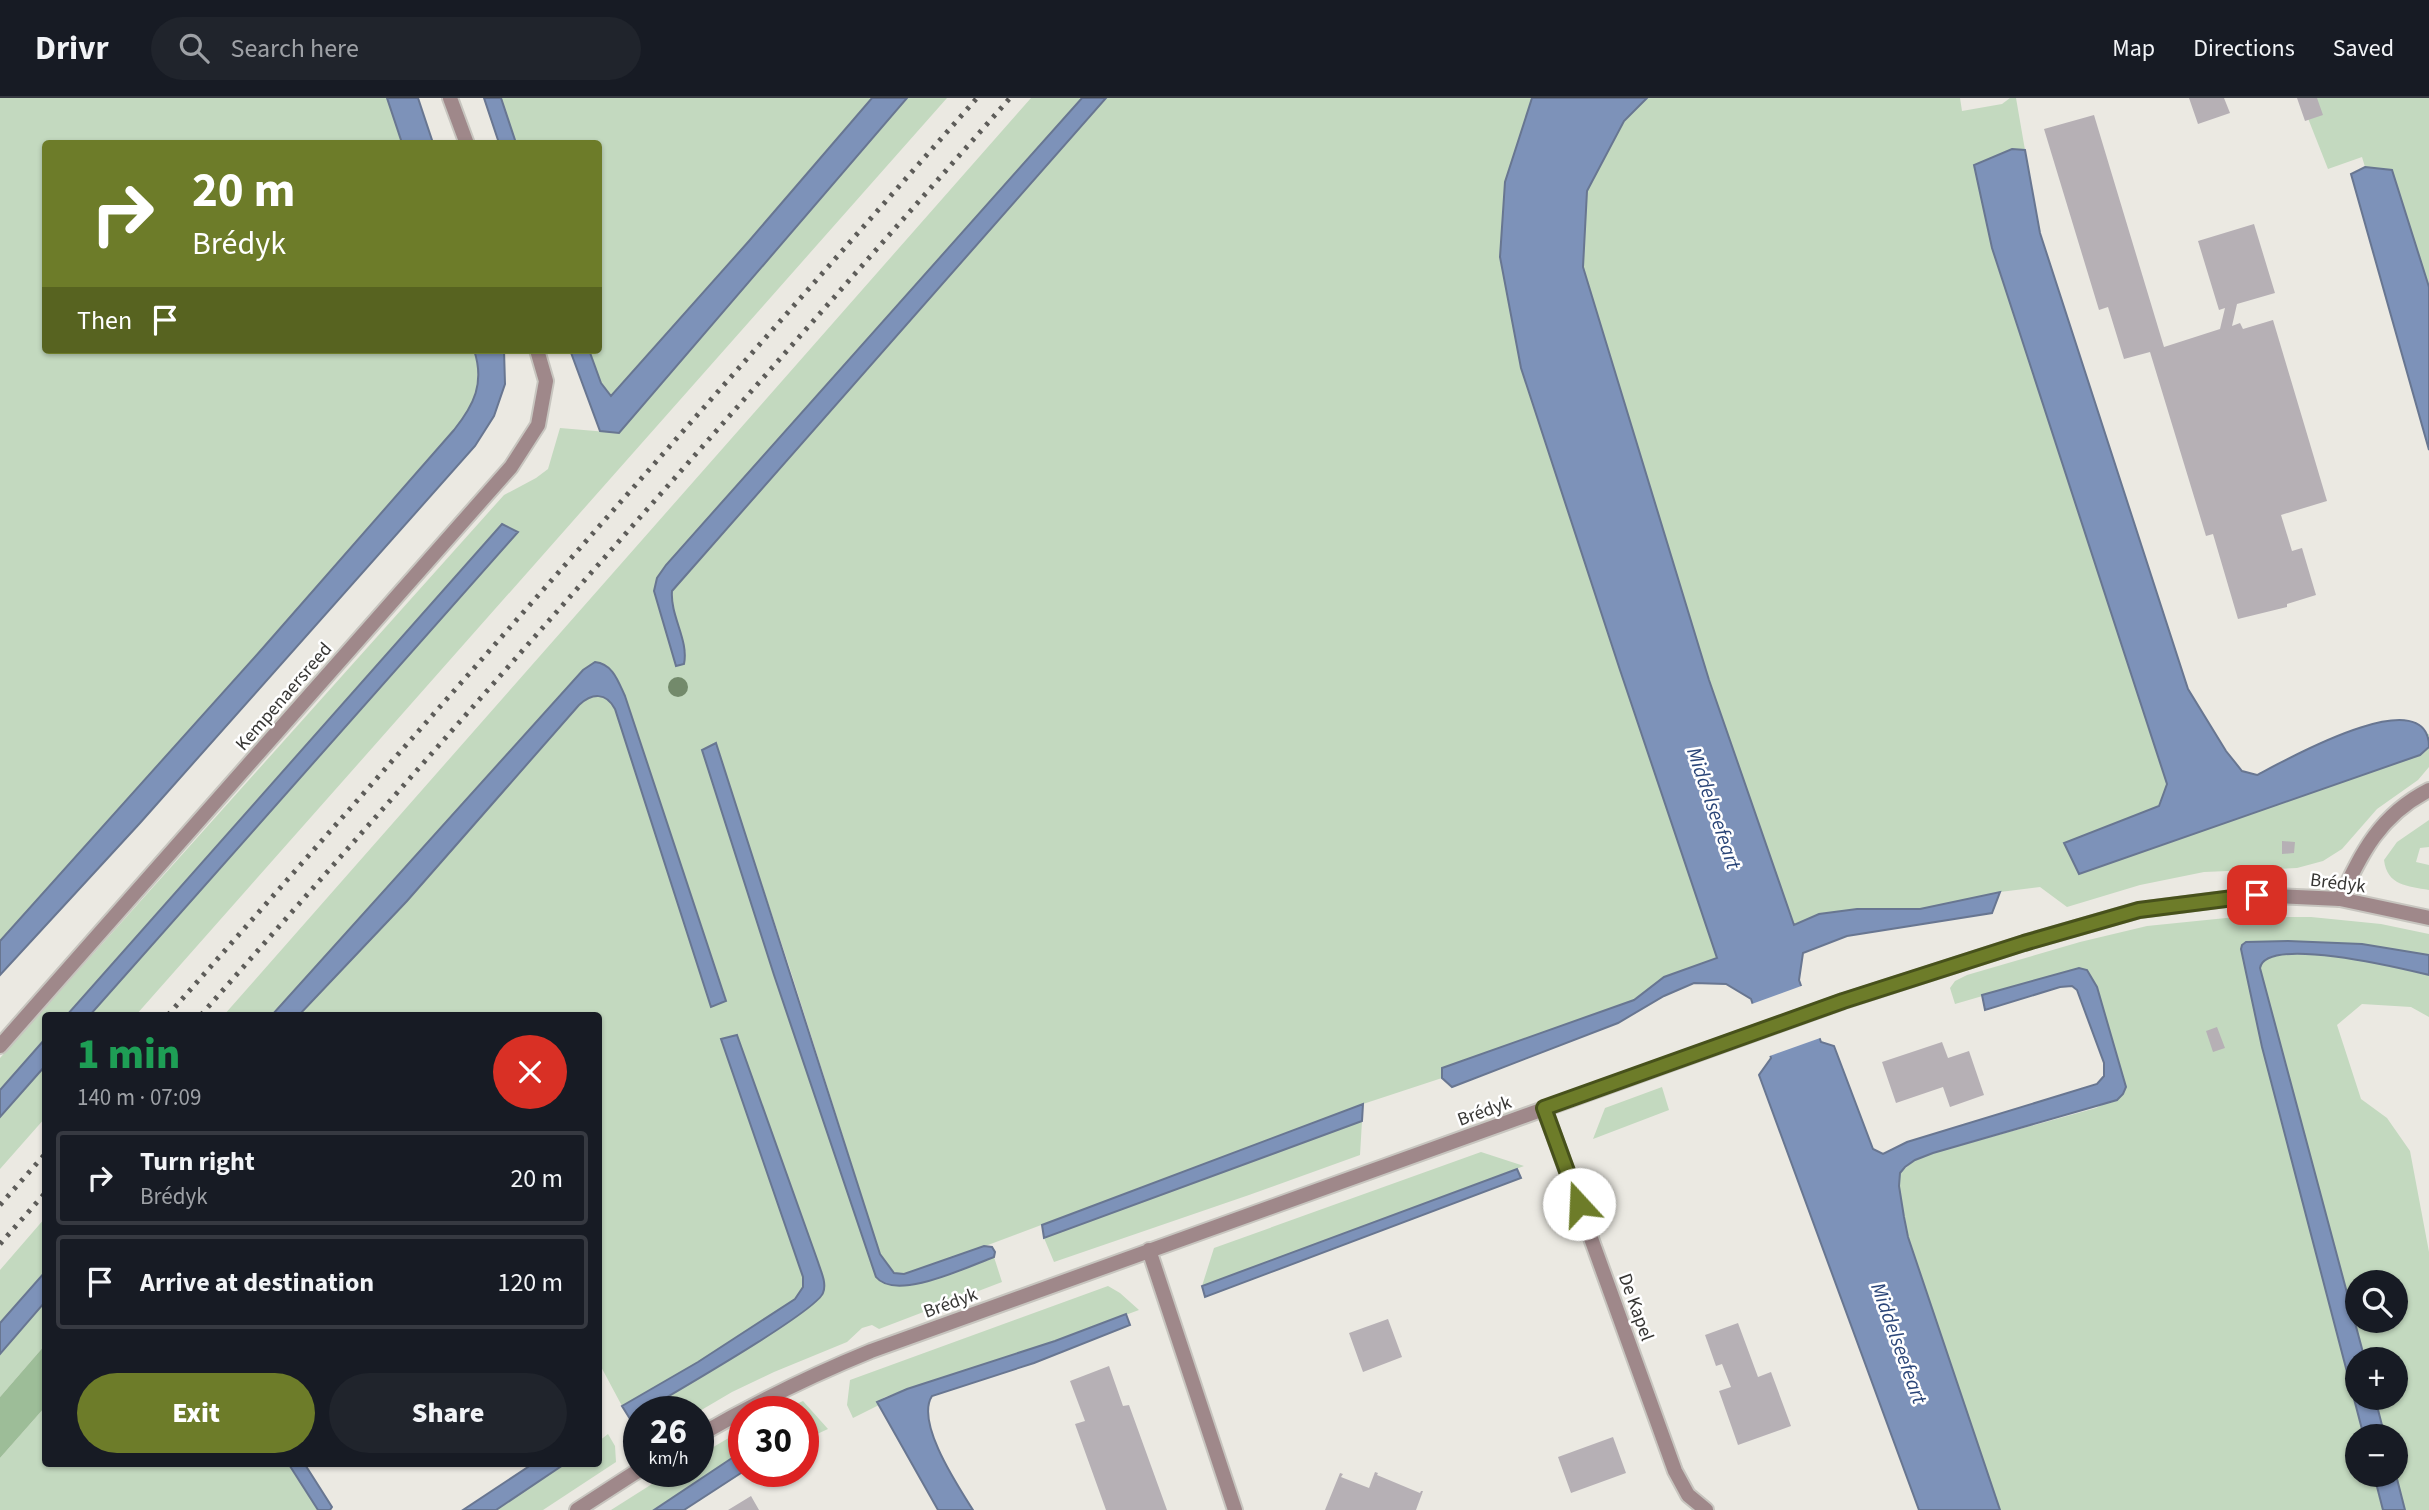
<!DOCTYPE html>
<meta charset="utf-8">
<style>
body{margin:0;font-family:"Source Sans 3",sans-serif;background:#20242c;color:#f1f3f6;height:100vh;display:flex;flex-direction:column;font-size:26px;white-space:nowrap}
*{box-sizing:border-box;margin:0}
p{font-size:23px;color:#9ea1a6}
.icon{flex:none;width:38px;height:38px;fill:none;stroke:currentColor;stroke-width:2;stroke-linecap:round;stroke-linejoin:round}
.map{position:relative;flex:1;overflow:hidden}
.drawer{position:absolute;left:42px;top:914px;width:560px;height:455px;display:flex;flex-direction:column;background:#171b24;border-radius:7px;box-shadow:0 2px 5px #0004}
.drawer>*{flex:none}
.hud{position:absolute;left:42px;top:42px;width:560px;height:214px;border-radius:7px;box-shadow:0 2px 5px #0004;background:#6d7c29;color:#fff;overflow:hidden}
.tools{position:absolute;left:2345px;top:1172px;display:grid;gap:14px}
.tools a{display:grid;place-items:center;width:63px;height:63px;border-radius:50%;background:#171b24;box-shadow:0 2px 5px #0004;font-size:35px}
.speed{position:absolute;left:623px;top:1298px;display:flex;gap:14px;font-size:35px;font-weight:700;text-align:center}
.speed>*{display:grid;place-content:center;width:91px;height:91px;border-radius:50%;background:#171b24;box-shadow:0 2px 5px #0004;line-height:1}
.speed small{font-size:18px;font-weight:400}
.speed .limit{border:10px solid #d22;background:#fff;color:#111}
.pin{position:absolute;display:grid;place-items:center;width:60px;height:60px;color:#fff;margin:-30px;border-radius:14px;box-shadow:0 4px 10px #0006}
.me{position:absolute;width:77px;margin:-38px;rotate:340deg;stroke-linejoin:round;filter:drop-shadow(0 0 5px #0008)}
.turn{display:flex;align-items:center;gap:24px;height:147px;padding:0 35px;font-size:32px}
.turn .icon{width:91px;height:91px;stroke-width:2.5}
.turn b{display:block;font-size:49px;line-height:60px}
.then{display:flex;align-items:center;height:66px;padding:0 35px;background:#0003;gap:14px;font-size:26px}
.round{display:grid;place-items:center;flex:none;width:74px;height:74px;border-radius:37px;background:#20242c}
.headline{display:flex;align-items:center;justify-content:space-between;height:119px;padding:0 35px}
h1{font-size:42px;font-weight:800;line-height:52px;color:#1e9e55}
.button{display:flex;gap:14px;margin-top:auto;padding:14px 35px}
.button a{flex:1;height:80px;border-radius:42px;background:#6d7c29;color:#fff;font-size:28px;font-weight:800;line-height:80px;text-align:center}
.button a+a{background:#20242c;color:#f1f3f6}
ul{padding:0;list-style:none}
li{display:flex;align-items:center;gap:21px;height:94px;margin:0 14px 10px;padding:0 21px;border:4px solid #363941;border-radius:7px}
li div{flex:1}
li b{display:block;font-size:26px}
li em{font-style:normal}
header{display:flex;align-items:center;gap:42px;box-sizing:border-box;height:98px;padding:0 35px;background:#171b24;border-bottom:2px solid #363941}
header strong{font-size:33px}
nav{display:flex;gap:38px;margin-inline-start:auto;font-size:24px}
.search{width:490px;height:63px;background:#20242c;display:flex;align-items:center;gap:18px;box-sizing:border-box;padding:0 24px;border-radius:38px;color:#9ea1a6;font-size:26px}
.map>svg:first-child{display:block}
.green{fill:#c3d9bf;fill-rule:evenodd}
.forest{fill:#9dbd98}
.water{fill:#7d92b9;stroke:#687691;stroke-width:2}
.pier{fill:#ebe9e2}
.building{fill:#b6b0b5}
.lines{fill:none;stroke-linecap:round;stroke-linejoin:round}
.lane-casing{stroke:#c7c5bf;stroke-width:18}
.street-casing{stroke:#c7c5bf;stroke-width:18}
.lane{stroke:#9f888a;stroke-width:14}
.street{stroke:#9f888a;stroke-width:14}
.rail{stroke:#5d5c59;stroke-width:5;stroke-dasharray:3.5 7;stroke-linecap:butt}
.tree{fill:#738a6b}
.route-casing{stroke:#47511b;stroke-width:18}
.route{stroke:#6d7c29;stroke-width:12}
.labels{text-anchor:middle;stroke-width:5;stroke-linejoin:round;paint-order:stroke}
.street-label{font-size:19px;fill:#373634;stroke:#fff}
.water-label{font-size:21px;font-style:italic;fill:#2a4578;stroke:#fff}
</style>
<header>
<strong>Drivr</strong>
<div class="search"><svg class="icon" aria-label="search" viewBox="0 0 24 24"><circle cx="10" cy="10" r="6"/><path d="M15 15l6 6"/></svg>Search here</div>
<nav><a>Map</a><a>Directions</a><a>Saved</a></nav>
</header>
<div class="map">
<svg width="2429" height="1412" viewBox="0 0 2429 1412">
<rect width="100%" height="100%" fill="#ebe9e2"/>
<!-- green -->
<path class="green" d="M 0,0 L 387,0 L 402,45 L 46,46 L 46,252 L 474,252 C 485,285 474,307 454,332 L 262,551 L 0,843 Z
M 501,0 L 872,0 L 749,143 L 611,299 L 601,285 L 589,252 L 598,252 L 598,46 L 516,45 Z
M 907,0 L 947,0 L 136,917 L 90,917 L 517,434 L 502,426 L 67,917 L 46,917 L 45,941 L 0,992 L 0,960 L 504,397 L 536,380 L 548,371 L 560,330 L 619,335 Z
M 1031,0 L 1082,0 L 666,467 L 657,480 L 686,556 L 674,516 L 672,493 L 1106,0 L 1532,0 L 1505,84 L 1691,778 L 1717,860 L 1664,879 L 1634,902 L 1442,970 L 1442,980 L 1363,1006 L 916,1174 L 904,1176 L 894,1175 L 880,1156 L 790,871 L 715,645 L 703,653 L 774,877 L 876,1179 L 909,1188 L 929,1183 L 994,1159 L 1002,1184 L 879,1231 L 872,1227 L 862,1230 L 847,1244 L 774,1274 L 732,1294 L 698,1314 L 641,1314 L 795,1220 L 821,1199 L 824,1193 L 737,937 L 721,941 L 803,1179 L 803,1189 L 795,1201 L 698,1264 L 622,1308 L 599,1265 L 598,917 L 299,917 L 407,803 L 579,607 C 592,595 606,594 615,611 L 711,908 L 726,903 L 625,598 L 595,564 L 583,572 L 272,917 L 224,917 Z
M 1647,0 L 1960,0 L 1962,13 L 2002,6 L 2010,0 L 2016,0 L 2025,52 L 2012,51 L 1974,67 L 1992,150 L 2168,686 L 2159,708 L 2065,745 L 2078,775 L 2238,719 L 2429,639 L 2427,636 L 2429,636 L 2429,669 L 2418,682 L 2377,711 L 2342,751 L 2323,763 L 2297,770 L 2204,774 L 2140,787 L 2067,809 L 2040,789 L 2000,794 L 1920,811 L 1857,811 L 1819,816 L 1794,827 L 1709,582 L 1583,168 L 1587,93 L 1624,23 Z
M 2300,0 L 2429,0 L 2429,189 L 2392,72 L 2365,69 L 2362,59 L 2328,71 Z
M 2429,722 L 2429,749 L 2420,750 L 2416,764 L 2429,767 L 2429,792 C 2408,788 2387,788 2384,762 L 2397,744 Z
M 2236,819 L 2311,819 L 2381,826 L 2429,836 L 2429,857 L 2362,846 L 2247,844 L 2262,949 L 2364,1339 L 2357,1339 L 2357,1377 L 2374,1377 L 2383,1412 L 2000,1412 L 1908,1139 L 1899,1088 L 1900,1075 L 1915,1062 L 1933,1055 L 2096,1010 L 2123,996 L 2126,989 L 2097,889 L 2087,872 L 2079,870 L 1955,906 L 1950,890 L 1955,883 L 1967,877 L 2080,844 L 2147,828 Z
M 2290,856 L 2338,857 L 2429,877 L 2429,919 L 2411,909 L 2362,906 L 2337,927 L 2361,1001 L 2387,1020 L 2410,1053 L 2429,1154 L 2429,1412 L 2405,1412 L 2396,1377 L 2396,1339 L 2385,1339 L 2375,1300 L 2396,1300 L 2396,1262 L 2365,1262 L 2260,870 C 2262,856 2278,858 2290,856 ZM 2357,1185 L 2396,1185 L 2396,1223 L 2357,1223 Z
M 45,968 L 45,1020 L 0,1071 L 0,1019 Z
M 1662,989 L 1669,1012 L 1593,1041 L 1605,1010 Z
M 1362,1023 L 1360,1057 L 1249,1097 L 1054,1164 L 1044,1140 Z
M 1481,1054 L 1524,1068 L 1202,1188 L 1214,1150 Z
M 45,1120 L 45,1174 L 0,1225 L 0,1172 Z
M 1108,1188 L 1120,1195 L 1139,1212 L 1055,1243 L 885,1299 L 877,1304 L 879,1307 L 853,1320 L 847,1307 L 850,1282 Z
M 45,1204 L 45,1247 L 0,1299 L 0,1256 Z
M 803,1303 L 828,1331 L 804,1342 L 803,1314 L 778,1314 Z
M 45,1309 L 46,1365 L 288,1365 L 318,1412 L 0,1412 L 0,1360 Z
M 744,1331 L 744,1352 L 654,1412 L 611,1412 L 671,1374 L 698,1374 L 698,1358 Z
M 608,1336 L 615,1348 L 616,1364 L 543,1412 L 496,1412 L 566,1365 L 598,1365 L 599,1343 Z"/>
<!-- forest -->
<path class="forest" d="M 45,1247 L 45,1309 L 0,1360 L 0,1299 Z"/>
<!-- water -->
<path class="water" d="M 387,0 L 418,0 L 433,45 L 402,45 Z
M 484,0 L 501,0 L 516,45 L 499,45 Z
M 872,0 L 907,0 L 619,335 L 600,333 L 570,252 L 589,252 L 601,285 L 611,298 L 749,143 Z
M 1082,0 L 1106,0 L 672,493 C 670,518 689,542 684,566 L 676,568 L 654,493 L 657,480 L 666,467 Z
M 1532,0 L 1647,0 L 1624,23 L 1587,93 L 1583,169 L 1709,582 L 1794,827 L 1819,816 L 1857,811 L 1920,811 L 2000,794 L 1992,815 L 1847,838 L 1803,855 L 1799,882 L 1821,944 L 1834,948 L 1873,1051 L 1883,1056 L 1907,1044 L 2097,986 L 2104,978 L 2104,965 L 2077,892 L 2072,888 L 2060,889 L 1985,912 L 1982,897 L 2079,870 L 2087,872 L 2097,889 L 2126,989 L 2123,996 L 2117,1002 L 1933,1055 L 1915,1062 L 1905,1069 L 1900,1075 L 1899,1088 L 1904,1119 L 1908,1139 L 2000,1412 L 1919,1412 L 1759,977 L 1771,960 L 1751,901 L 1726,886 L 1694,885 L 1664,898 L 1618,925 L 1452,989 L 1442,980 L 1442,970 L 1634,902 L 1664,879 L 1717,860 L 1620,572 L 1521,270 L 1500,159 L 1505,84 Z
M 2012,51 L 2025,52 L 2040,135 L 2188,591 L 2226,653 L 2242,673 L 2257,677 C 2282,664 2429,580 2429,649 L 2420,657 L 2079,776 L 2064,745 L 2159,708 L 2167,686 L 1992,150 L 1974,67 Z
M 2365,69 L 2392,72 L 2429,189 L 2429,352 L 2351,76 Z
M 474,252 L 504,252 L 505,286 L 494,318 L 475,348 L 140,725 L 0,877 L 0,843 L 262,551 L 454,332 C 474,307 485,285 474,252 Z
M 502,426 L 518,434 L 90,917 L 67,917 Z
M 595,564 C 613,566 618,583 625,598 L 726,903 L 711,909 L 615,611 C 606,594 592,595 579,607 L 407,803 L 299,917 L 272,917 L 583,572 Z
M 716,645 L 880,1156 L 894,1175 L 904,1176 L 984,1148 L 992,1149 L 995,1154 L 994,1159 C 969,1168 896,1204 876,1179 L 774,877 L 702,652 Z
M 2288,843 L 2362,846 L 2429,857 L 2429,877 C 2404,871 2266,837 2260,870 L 2365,1262 L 2357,1262 L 2357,1300 L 2375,1300 L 2385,1339 L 2364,1339 L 2262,949 L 2241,851 L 2242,847 L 2246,844 Z
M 737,937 L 818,1164 C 821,1174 827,1185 823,1195 C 815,1215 658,1304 630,1321 L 622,1308 L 698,1264 L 795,1201 L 803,1189 L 803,1179 L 721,941 Z
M 45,941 L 45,968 L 0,1019 L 0,992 Z
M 1363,1006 L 1362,1023 L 1044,1140 L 1042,1127 Z
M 1517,1071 L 1521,1080 L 1205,1199 L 1202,1188 Z
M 45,1174 L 45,1204 L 0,1256 L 0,1225 Z
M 1126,1216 L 1130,1227 L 1034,1265 L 932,1298 C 915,1324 958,1388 973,1412 L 938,1412 L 877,1304 L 907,1291 L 1055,1243 Z
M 744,1352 L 744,1373 L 684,1412 L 654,1412 Z
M 288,1365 L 304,1365 L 332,1409 L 330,1412 L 318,1412 Z
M 534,1365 L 566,1365 L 496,1412 L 463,1412 Z
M 2374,1377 L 2396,1377 L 2405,1412 L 2383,1412 Z"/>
<!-- pier -->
<path class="pier" d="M 1804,887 L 1823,939 L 1767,959 L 1749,907 Z"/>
<!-- building -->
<path class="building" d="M 2189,0 L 2224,0 L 2230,15 L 2198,26 Z
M 2297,0 L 2317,0 L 2323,17 L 2305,23 Z
M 2094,17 L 2164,249 L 2220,231 L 2225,210 L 2219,212 L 2198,143 L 2254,126 L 2275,195 L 2237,206 L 2232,228 L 2240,225 L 2243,231 L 2273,222 L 2327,403 L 2281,417 L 2292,453 L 2302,450 L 2316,497 L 2287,506 L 2287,509 L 2238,521 L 2213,436 L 2206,438 L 2150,254 L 2124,261 L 2108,209 L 2099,212 L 2044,31 Z
M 2282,743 L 2295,744 L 2294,755 L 2282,756 Z
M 2217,929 L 2225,950 L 2213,954 L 2206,933 Z
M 1942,944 L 1948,960 L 1969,953 L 1984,997 L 1950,1009 L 1943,989 L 1896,1005 L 1882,964 Z
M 1388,1221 L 1402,1259 L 1363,1274 L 1349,1235 Z
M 1738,1225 L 1758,1279 L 1771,1274 L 1791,1328 L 1738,1347 L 1719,1293 L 1731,1289 L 1722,1266 L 1716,1268 L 1705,1237 Z
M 1109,1268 L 1123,1308 L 1129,1307 L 1167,1412 L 1106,1412 L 1075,1326 L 1085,1323 L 1070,1283 Z
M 1613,1339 L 1626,1375 L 1571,1395 L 1558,1359 Z
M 1375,1374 L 1378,1375 L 1377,1377 L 1420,1395 L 1421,1393 L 1423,1393 L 1416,1412 L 1325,1412 L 1340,1375 L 1343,1376 L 1341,1379 L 1369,1390 Z
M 751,1398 L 759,1412 L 728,1412 Z"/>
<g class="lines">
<defs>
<path id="lane" d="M 450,0 L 467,46
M 2340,801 C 2362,754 2380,717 2429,692
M 0,948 L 511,369 L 538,327 L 546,283 L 537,252"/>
<path id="street" d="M 1544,1010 L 1675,1373 L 1688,1397 L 1706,1412
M 1149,1152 L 1235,1412
M 698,1338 C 755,1305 812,1277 871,1253 L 1844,903 L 2024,845 L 2139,812 L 2257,797 L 2340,801 L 2429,820
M 577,1412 L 639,1372"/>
</defs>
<!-- lane casing -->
<use href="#lane" class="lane-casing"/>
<!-- street casing -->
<use href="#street" class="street-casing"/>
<!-- lane -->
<use href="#lane" class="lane"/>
<!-- street -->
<use href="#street" class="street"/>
<!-- rail -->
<path class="rail" d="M 168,917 L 977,0
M 201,917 L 1010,0
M 0,1107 L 46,1055
M 0,1146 L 46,1094"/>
</g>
<!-- trees -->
<circle class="tree" cx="678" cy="589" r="10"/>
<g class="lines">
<defs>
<path id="route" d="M 1579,1106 L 1544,1010 L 1843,903 L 2024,845 L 2139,812 L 2257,797"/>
</defs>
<!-- route casing -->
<use href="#route" class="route-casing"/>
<!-- route -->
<use href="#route" class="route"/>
</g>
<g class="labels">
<!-- street labels -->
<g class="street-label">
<text transform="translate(283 598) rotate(-49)" y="7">Kempenaersreed</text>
<text transform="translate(2338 784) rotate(7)" y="7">Brédyk</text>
<text transform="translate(1484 1012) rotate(-20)" y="7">Brédyk</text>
<text transform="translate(950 1204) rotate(-20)" y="7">Brédyk</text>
<text transform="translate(1637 1209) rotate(70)" y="7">De Kapel</text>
</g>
<!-- water labels -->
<g class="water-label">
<text transform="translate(1714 710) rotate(71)" y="7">Middelseefeart</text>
<text transform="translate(1899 1245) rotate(70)" y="7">Middelseefeart</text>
</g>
</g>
</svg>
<div class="tools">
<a><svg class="icon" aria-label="search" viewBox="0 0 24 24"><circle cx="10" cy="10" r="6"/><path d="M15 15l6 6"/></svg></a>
<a>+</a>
<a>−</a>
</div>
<div class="speed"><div>26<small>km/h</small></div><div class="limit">30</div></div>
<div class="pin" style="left:2257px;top:797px;background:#d93025"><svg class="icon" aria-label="arrive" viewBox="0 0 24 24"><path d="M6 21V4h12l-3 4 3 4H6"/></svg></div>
<svg class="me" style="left:1579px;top:1106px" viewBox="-20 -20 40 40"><circle r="19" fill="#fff"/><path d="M0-13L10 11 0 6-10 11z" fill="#6d7c29"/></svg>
<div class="hud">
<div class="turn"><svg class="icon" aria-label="right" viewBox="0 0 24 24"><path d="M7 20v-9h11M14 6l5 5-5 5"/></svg><div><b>20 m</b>Brédyk</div></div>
<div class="then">Then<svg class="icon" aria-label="arrive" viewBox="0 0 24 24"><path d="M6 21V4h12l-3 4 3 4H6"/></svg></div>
</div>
<section class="drawer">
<div class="headline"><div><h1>1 min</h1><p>140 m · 07:09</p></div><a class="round" style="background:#d93025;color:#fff"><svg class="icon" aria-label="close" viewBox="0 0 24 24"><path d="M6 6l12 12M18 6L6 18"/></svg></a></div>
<ul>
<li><svg class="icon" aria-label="right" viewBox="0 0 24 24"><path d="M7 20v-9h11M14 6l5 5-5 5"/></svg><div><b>Turn right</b><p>Brédyk</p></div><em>20 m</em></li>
<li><svg class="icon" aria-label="arrive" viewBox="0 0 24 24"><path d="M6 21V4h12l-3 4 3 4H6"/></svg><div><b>Arrive at destination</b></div><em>120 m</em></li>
</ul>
<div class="button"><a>Exit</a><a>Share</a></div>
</section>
</div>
